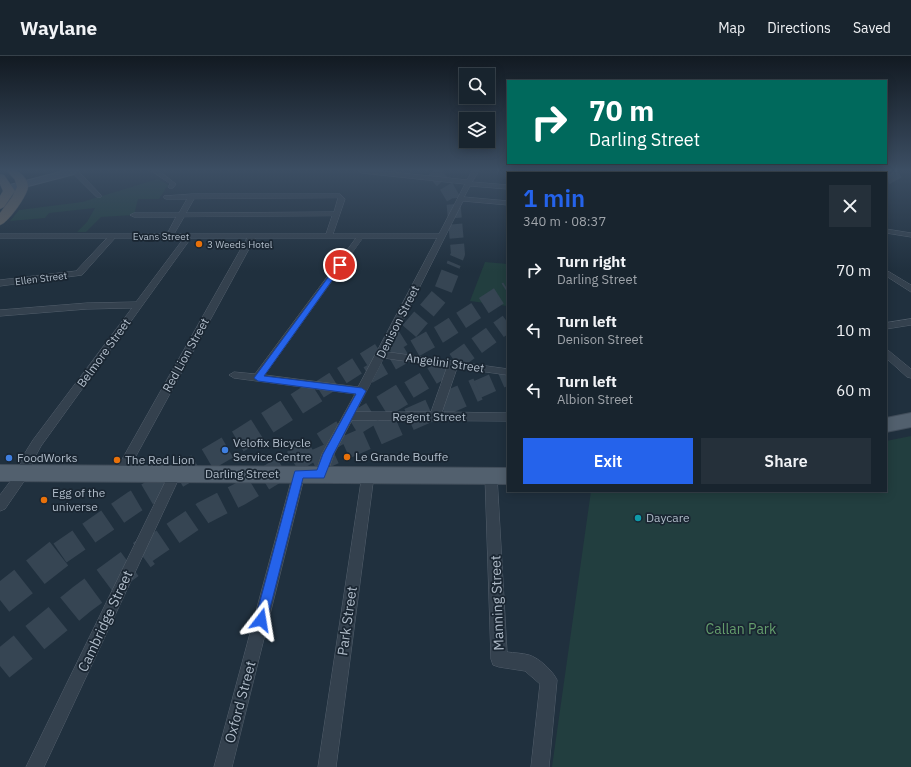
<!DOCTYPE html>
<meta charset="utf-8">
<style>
body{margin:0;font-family:"IBM Plex Sans",sans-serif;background:#25303a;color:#f1f3f6;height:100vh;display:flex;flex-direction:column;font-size:15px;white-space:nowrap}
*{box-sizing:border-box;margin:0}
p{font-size:13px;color:#9fa4aa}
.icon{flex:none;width:22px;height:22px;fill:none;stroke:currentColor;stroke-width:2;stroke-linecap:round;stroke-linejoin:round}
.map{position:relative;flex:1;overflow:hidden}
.side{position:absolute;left:507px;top:116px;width:380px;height:320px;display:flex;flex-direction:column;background:#18242e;border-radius:0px;box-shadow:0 2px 10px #0003,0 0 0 1px #36414a}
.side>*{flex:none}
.guide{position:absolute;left:507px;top:24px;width:380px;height:84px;border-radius:0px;box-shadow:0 2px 10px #0003,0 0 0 1px #36414a;background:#00695c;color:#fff;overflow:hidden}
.buttons{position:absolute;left:459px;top:12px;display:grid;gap:8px}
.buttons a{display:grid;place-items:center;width:36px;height:36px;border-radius:0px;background:#18242e;box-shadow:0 2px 10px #0003,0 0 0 1px #36414a;font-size:20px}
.pin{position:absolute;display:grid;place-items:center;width:34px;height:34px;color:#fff;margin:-17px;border:2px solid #fff;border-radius:50%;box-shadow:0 1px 4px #0007}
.me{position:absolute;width:44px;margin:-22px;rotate:14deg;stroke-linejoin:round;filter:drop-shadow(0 0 3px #0008)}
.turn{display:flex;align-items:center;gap:14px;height:84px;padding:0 16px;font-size:18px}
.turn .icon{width:52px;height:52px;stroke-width:2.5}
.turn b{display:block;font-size:28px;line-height:34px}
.round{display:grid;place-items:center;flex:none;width:42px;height:42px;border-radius:0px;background:#25303a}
.headline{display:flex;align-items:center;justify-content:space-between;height:68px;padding:0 16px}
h1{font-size:24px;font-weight:600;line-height:30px;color:#2563eb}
.cta{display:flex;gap:8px;margin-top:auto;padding:8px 16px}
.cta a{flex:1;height:46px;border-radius:0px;background:#2563eb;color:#fff;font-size:16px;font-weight:600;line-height:46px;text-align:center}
.cta a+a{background:#25303a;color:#f1f3f6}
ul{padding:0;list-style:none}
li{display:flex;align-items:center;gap:12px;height:60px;padding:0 16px}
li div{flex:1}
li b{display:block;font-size:15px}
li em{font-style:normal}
header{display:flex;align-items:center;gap:24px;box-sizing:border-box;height:56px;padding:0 20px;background:#18242e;border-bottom:1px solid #36414a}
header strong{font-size:19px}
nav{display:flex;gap:22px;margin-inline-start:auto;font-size:14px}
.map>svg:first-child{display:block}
.green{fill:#223e3f}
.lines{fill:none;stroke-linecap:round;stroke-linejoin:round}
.motorway-tunnel-far3{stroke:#364553;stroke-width:14;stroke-dasharray:14 6;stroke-linecap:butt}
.motorway-tunnel-far2{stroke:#364553;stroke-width:18;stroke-dasharray:18 9;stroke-linecap:butt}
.motorway-tunnel-far1{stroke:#364553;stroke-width:23;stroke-dasharray:23 12;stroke-linecap:butt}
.motorway-tunnel{stroke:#364553;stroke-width:30;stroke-dasharray:30 15;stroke-linecap:butt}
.minor-casing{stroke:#535f6c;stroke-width:1}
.secondary-casing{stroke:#535f6c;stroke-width:2}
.primary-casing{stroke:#414d5a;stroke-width:2}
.trunk-casing{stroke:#404c58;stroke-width:1}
.minor{fill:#34414e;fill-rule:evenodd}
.secondary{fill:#425161;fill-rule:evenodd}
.primary{fill:#52606e;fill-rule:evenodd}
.trunk{fill:#646260;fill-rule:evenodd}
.route{fill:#2563eb;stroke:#184099}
.food-dot{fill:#e8710a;stroke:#1a2632;stroke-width:1.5}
.shop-dot{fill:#3f7fe0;stroke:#1a2632;stroke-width:1.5}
.culture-dot{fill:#0f9aa8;stroke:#1a2632;stroke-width:1.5}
.labels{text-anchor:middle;stroke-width:3.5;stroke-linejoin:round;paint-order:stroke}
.far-street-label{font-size:10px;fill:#b0bcc9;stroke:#1a2632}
.far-poi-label{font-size:10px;fill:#b0bcc9;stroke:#1a2632;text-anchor:start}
.street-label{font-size:12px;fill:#b0bcc9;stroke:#1a2632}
.poi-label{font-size:12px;fill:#b0bcc9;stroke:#1a2632;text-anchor:start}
.near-street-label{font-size:14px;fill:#b0bcc9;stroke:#1a2632}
.near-park-label{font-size:14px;fill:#649d6c;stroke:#1a2632}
</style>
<header>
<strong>Waylane</strong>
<nav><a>Map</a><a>Directions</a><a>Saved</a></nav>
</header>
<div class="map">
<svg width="911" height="711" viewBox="0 0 911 711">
<rect width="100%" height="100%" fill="#20303e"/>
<!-- green -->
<path class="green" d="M 158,123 L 168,129 L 159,143 L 138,143 L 134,159 L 101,161 L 86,176 L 77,176 L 87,166 L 95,152 L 49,157 L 45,162 L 10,165 L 19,154 L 82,146 Z
M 485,206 L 508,208 L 507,250 L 470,245 Z
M 911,380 L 911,711 L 552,711 L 591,435 L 886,435 L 886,385 Z"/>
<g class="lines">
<!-- motorway-tunnel-far3 -->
<path class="motorway-tunnel-far3" d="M 433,115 L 446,130 L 453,142 L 458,198 L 453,210
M 550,115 L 552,117
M 817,117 L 823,115
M 886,122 L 899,115"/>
<!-- motorway-tunnel-far2 -->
<path class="motorway-tunnel-far2" d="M 368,319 L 440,278 L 508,234
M 319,334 L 406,279 L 442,237 L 453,209
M 409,334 L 447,311 L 508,267
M 476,334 L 508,320"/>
<!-- motorway-tunnel-far1 -->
<path class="motorway-tunnel-far1" d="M 313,406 L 478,333
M 60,497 L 134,446 L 242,383 L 320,333
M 144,497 L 203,457 L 240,438 L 411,333"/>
<!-- motorway-tunnel -->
<path class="motorway-tunnel" d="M 0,544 L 61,496
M 0,610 L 82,543 L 146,496"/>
<defs>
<path id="minor" d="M 71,115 L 78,115 L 101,139 L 101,141 L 97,141 Z
M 152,115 L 159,115 L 176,128 L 173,132 L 169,132 L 168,131 L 170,128 Z
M 359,115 L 382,115 L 467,124 L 472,115 L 479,115 L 472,126 L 508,129 L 508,133 L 470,130 L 464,141 L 508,145 L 508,149 L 463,145 L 387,296 L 508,313 L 508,319 L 457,312 L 442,356 L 508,357 L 508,365 L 352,364 L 334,398 L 325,423 L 321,424 L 317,423 L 315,419 L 322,398 L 355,338 L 234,322 L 229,319 L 234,316 L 255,318 L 356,182 L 255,182 L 124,422 L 120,423 L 116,422 L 114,418 L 116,414 L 247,182 L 191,182 L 41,390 L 35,401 L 27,421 L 5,453 L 0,455 L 0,439 L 18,415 L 23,400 L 33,384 L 132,252 L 87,253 L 0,260 L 0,254 L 87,247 L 136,246 L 184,182 L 115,182 L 82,219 L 0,230 L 0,224 L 76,215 L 107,182 L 0,182 L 0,178 L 167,178 L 176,161 L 134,161 L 130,159 L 134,157 L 179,157 L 187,143 L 166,143 L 164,142 L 164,140 L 192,138 L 340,138 L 345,143 L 333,178 L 439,178 L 465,128 L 362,117 ZM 338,142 L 334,156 L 186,157 L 194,143 ZM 332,160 L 326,178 L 174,178 L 184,161 ZM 363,182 L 437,182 L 358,331 L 265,319 ZM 384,302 L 447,311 L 431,356 L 356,356 Z
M 571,115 L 577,115 L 577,117 L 571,117 Z
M 650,115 L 656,115 L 656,117 L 650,117 Z
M 737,115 L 743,115 L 743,117 L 737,117 Z
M 824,115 L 830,115 L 831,117 L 825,117 Z
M 886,173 L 911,177 L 911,181 L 886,177 Z
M 886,214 L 911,229 L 911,236 L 886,220 Z
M 911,263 L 911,269 L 886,273 L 886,267 Z
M 886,294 L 889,295 L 911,313 L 911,322 L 907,321 L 886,302 Z
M 175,413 L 179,414 L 181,418 L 44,711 L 26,711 L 169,418 L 171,414 Z
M 299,413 L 303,414 L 305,418 L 232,711 L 214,711 L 293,418 L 295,414 Z
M 368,414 L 372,415 L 374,419 L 336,711 L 318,711 L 362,419 L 364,415 Z
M 491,415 L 495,416 L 497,420 L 507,596 C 514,597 522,597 529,599 C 539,602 553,615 557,624 L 549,711 L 531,711 L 540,628 L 525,615 L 499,611 L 493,609 L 491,603 L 485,420 L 487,416 Z"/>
<path id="secondary" d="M 64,115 L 79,115 L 78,117 L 9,135 L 4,132 L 6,130 Z"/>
<path id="primary" d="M 911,357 L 911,371 L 886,376 L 886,362 Z
M 0,409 L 508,412 L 508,428 L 0,425 Z"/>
<path id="trunk" d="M 7,115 L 18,115 C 23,119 28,124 28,131 C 27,140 8,167 0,169 L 0,157 L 12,141 L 17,131 L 15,124 Z
M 0,118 L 4,119 L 15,135 L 4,151 L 0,153 L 0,140 L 3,135 L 0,128 Z"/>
</defs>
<!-- minor casing -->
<use href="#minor" class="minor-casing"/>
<!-- secondary casing -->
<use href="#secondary" class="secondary-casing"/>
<!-- primary casing -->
<use href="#primary" class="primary-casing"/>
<!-- trunk casing -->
<use href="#trunk" class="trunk-casing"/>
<!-- minor -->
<use href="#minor" class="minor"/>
<!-- secondary -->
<use href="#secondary" class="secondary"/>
<!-- primary -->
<use href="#primary" class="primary"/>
<!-- trunk -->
<use href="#trunk" class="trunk"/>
</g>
<!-- sky -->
<linearGradient id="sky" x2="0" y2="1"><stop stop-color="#121a22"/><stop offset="0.53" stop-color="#3c4e63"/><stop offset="1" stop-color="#3c4e63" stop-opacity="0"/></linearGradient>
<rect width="911" height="215" fill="url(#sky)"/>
<!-- route -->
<path class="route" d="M 338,208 L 343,209 L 264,320 L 362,332 L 366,335 L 333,399 L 324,422 L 303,422 L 267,564 L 265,569 L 261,571 L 257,569 L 255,564 L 294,418 L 295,415 L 317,414 L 323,398 L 356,338 L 258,325 L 254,322 Z"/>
<!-- markers -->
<g class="food-dot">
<circle cx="199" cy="188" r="4"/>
<circle cx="347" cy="401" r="4"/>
<circle cx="117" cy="404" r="4"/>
<circle cx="44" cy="444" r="4"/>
</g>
<g class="shop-dot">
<circle cx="225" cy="394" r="4"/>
<circle cx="9" cy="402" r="4"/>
</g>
<circle class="culture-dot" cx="638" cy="462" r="4"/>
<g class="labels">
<!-- far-street labels -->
<g class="far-street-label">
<text x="161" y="184">Evans Street</text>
<text transform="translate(41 222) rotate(-7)" y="4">Ellen Street</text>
</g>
<!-- far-poi labels -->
<g class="far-poi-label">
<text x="207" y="192">3 Weeds Hotel</text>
</g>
<!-- street labels -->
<g class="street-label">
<text transform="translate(398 266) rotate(-63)" y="4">Denison Street</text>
<text transform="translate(104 297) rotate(-54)" y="4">Belmore Street</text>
<text transform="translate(186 299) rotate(-61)" y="4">Red Lion Street</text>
<text transform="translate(445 307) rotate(8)" y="4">Angelini Street</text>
<text x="429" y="365">Regent Street</text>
<text x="242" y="422">Darling Street</text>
</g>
<!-- poi labels -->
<g class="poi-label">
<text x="233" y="391">Velofix Bicycle<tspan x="233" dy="14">Service Centre</tspan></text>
<text x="355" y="405">Le Grande Bouffe</text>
<text x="17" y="406">FoodWorks</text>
<text x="125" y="408">The Red Lion</text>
<text x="52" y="441">Egg of the<tspan x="52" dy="14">universe</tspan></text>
<text x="646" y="466">Daycare</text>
</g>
<!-- near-street labels -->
<g class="near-street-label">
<text transform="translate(497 547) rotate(-92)" y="5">Manning Street</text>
<text transform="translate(105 565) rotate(-65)" y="5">Cambridge Street</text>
<text transform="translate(347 565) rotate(-82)" y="5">Park Street</text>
<text transform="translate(240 646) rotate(-75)" y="5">Oxford Street</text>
</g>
<!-- near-park labels -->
<g class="near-park-label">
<text x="741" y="578">Callan Park</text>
</g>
</g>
</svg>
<div class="buttons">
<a><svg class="icon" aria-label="search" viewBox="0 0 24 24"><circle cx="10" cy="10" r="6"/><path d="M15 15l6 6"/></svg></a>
<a><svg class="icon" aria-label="layers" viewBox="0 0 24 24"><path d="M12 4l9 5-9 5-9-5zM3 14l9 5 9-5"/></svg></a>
</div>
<div class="pin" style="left:340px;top:209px;background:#d93025"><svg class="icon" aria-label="arrive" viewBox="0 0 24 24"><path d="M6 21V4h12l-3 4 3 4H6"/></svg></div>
<svg class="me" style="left:261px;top:564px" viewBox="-20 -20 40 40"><path d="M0-17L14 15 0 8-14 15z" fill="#2563eb" stroke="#fff" stroke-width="4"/></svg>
<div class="guide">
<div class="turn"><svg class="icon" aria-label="right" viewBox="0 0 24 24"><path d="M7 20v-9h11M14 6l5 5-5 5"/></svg><div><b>70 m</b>Darling Street</div></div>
</div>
<section class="side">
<div class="headline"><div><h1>1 min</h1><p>340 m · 08:37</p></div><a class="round"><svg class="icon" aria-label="close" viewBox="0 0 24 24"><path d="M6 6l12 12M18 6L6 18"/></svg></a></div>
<ul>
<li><svg class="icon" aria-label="right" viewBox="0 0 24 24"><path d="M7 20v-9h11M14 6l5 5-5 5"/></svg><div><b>Turn right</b><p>Darling Street</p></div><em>70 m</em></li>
<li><svg class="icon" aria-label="left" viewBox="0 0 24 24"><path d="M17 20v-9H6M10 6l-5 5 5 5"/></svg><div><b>Turn left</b><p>Denison Street</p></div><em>10 m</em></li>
<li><svg class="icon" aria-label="left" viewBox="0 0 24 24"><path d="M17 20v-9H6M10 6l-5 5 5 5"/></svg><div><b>Turn left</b><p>Albion Street</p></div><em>60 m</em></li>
</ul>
<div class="cta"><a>Exit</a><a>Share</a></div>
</section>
</div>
